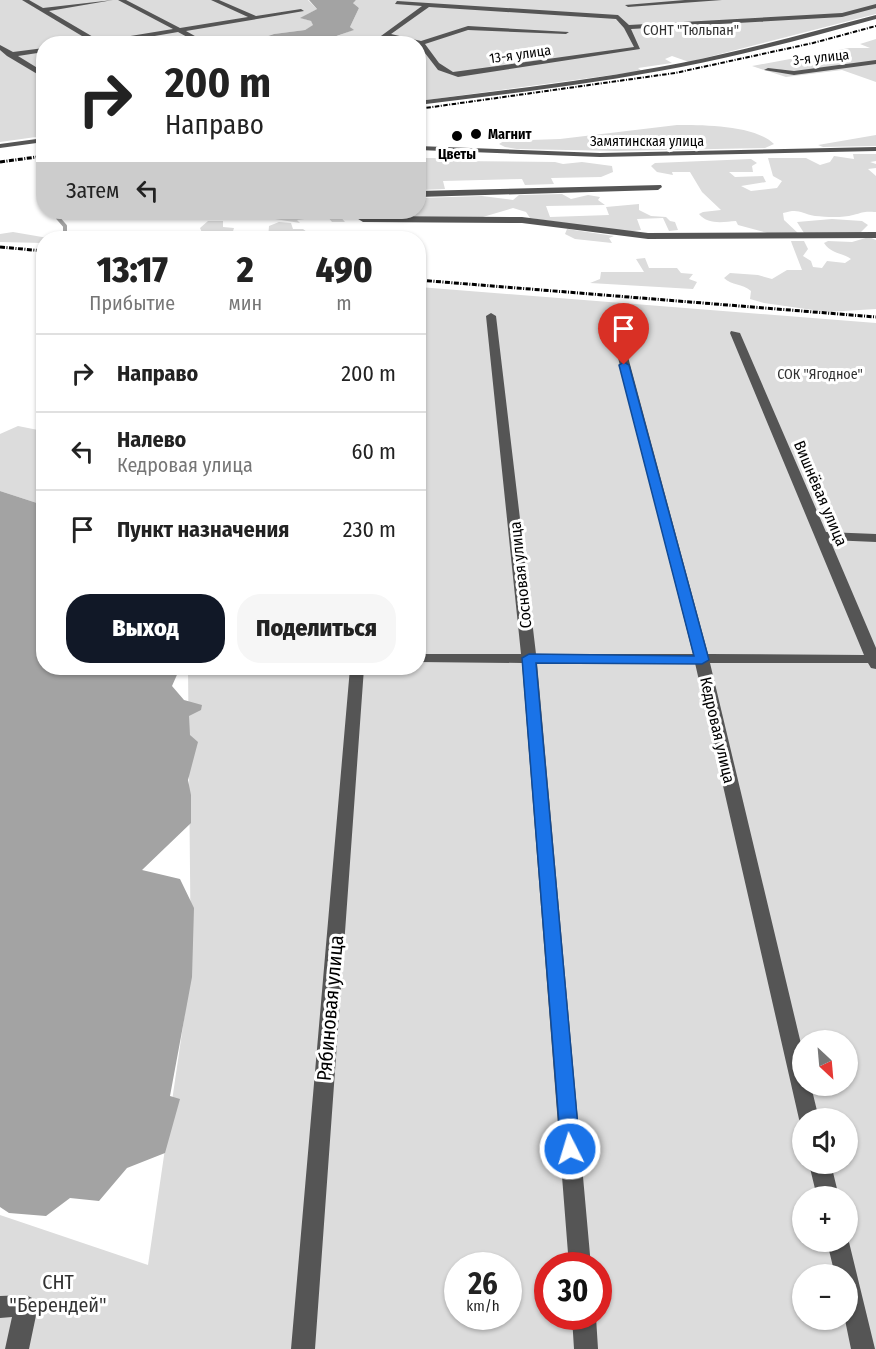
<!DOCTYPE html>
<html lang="ru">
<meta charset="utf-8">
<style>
body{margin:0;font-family:"Fira Sans Condensed",sans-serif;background:#f6f6f6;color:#222;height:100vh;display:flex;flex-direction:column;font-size:22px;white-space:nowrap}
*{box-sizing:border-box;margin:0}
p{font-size:20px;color:#767676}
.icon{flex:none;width:33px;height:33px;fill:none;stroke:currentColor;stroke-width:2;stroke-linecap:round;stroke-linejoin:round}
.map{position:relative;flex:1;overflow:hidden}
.drawer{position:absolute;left:36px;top:231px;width:390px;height:444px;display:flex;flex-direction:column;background:#fff;border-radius:24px;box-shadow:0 2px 4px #0004}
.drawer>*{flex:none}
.banner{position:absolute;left:36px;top:36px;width:390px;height:183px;border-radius:24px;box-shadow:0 2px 4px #0004;background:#fff;color:#222;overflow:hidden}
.needle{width:39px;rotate:154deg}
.fabs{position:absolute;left:792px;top:1030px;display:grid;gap:12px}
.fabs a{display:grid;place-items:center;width:66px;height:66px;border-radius:50%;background:#fff;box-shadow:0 2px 4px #0004;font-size:30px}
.speed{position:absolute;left:444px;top:1252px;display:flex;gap:12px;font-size:30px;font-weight:700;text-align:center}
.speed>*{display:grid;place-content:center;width:78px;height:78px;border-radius:50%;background:#fff;box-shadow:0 2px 4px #0004;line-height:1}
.speed small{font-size:15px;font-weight:400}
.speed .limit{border:9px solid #d22;background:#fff;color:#111}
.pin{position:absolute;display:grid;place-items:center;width:51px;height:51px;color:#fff;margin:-62px -26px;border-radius:50% 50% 50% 0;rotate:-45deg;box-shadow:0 0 6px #0007}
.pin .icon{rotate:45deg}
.me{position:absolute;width:66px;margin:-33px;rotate:355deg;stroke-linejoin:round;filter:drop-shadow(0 0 4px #0008)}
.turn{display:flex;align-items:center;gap:21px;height:126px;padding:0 30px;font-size:27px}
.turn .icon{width:78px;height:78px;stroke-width:2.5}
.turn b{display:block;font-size:42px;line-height:51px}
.then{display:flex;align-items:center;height:57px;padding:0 30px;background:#0003;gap:12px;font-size:22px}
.eta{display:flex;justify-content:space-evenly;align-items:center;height:102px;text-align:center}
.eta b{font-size:36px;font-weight:800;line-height:42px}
.cta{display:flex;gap:12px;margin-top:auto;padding:12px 30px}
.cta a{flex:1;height:69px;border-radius:24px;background:#111827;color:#fff;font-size:24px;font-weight:800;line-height:69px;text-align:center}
.cta a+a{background:#f6f6f6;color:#222}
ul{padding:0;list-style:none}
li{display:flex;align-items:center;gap:18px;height:78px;padding:0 30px;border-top:2px solid #e0e0e0}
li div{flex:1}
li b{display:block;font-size:22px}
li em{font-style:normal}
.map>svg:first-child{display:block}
.green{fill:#dcdcdc;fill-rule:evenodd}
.water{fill:#a3a3a3}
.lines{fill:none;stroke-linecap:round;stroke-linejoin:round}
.stream{stroke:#a3a3a3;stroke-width:4}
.minor{fill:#555;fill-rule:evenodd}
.rail-far1{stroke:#000;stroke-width:2;stroke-dasharray:4.5 1.5 1 1.5;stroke-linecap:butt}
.rail{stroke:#000;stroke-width:3;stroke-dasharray:5 1.5 1 1.5;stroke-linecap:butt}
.route{fill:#1a73e8;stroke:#114b97;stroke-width:1.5}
.poi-dot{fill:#000;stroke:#fff;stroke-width:2}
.labels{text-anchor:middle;stroke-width:6;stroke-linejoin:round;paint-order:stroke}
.far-park-label{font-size:14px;fill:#333;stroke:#fff}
.far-street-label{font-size:14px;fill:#000;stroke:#fff}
.far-poi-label{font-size:14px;font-weight:bold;fill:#000;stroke:#fff;text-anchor:start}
.street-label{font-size:16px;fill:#000;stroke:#fff}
.near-street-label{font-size:20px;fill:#000;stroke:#fff}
.near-park-label{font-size:20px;fill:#333;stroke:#fff}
</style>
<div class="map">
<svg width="876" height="1349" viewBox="0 0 876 1349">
<rect width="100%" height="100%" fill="#fff"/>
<!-- green -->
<path class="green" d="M 0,0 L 308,0 L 317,9 L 301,18 L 311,21 L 314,25 L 305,30 L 274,34 L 247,43 L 44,44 L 43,136 L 0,142 Z
M 356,0 L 876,0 L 876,14 L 689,62 L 672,56 L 665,59 L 672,63 L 638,68 L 642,71 L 419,101 L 418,44 L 316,44 L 353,30 L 350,27 L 359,8 L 352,2 Z
M 876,39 L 876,82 L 842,70 L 786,77 L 752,66 L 849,48 L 870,48 L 860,44 Z
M 677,125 C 704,125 754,125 774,144 L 765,148 L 616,151 L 517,149 L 505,147 L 499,144 L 504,141 L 560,139 Z
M 876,135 L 876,146 L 823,147 L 818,145 Z
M 853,154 L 876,154 L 876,161 L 870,162 L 876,164 L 876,168 L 868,169 L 876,176 L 876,212 C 864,211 864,212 853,215 C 843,218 826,217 815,216 C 800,213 799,208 783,213 L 784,220 L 799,234 L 771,234 L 738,225 L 736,221 C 723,222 708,225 699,214 L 703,212 L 721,210 L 702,192 L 690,172 L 672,172 L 673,175 L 657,172 L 651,166 L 655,163 L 751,159 L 757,163 L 752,166 L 753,172 L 729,172 L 735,177 L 763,176 L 766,182 L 741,186 L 751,191 L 777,188 L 782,181 L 773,176 L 768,158 L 806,158 L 820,165 L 830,162 L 834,156 L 854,159 Z
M 419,158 L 442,158 L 448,161 L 555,162 L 563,164 L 582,162 L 612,166 L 613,172 L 601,177 L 551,178 L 554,184 L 525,185 L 522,179 L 443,181 L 445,189 L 419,190 Z
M 562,194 L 571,199 L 588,195 L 600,197 L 598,200 L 605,205 L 546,206 L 550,217 L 609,215 L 606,207 L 639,204 L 639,210 L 651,216 L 666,217 L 670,221 L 675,222 L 678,230 L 669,231 L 663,218 L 637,219 L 641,230 L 627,232 L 530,218 L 526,212 L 513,208 L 476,219 L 386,217 L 379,213 L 418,212 L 419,198 L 482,196 L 513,200 L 519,195 Z
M 280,212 L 338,212 L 337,213 L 345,222 L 332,222 L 327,216 L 297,220 L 300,223 L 275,219 L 269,213 Z
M 832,219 L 862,221 L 868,225 L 860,233 L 804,233 L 797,222 Z
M 208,221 L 223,221 L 223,227 L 234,228 L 231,238 L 211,238 L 203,235 L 200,228 Z
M 279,222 L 291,223 L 293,229 L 303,229 L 307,232 L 293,232 L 297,238 L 268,238 L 269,226 Z
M 567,229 L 614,236 L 609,238 L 612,243 L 575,239 L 565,234 Z
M 13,232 L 48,238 L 49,238 L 44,238 L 43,243 L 0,242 L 0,234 Z
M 869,237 L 876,240 L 876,309 L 827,312 L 764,303 L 750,299 L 751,291 C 742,283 732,286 724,278 L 730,273 L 758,275 L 772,279 L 787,270 L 802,270 L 792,244 L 791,241 L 804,241 L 808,249 L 803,256 L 811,261 L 813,267 L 822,268 L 827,261 L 845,263 L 851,259 C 841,252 831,254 824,243 L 828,241 L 852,242 Z
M 645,258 L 649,268 L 677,268 L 681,273 L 693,274 L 689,279 L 697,282 L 693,289 L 590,283 L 600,279 L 601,272 L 644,272 L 636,259 Z
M 419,287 L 876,323 L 876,1349 L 0,1349 L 0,1215 L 148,1265 L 191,971 L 188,668 L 418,668 ZM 802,1041 L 848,1041 L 848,1086 L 802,1086 ZM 802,1119 L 848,1119 L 848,1164 L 802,1164 ZM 802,1197 L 848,1197 L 848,1242 L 802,1242 ZM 458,1266 L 508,1266 L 508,1317 L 458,1317 ZM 548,1266 L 598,1266 L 598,1317 L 548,1317 ZM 802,1275 L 848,1275 L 848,1320 L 802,1320 Z
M 18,426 L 43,431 L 43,505 L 0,491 L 0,434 Z"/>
<!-- water -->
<path class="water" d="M 309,0 L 356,0 L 353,3 L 359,8 L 350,27 L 354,30 L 316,43 L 247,43 L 274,34 L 305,30 L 313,25 L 311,21 L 300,18 L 317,9 Z
M 0,491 L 43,505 L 44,668 L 180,668 L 172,686 L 184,700 L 202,705 L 201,710 L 189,716 L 190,735 L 198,742 L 188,780 L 191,795 L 191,823 L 142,870 L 180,879 L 194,908 L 192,977 L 170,1096 L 180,1099 L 165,1153 L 127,1168 L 99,1201 L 70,1198 L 46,1216 L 9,1213 L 0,1207 Z"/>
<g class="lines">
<!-- stream -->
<path class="stream" d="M 60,212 L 58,218 L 65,226 L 65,238"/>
<!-- minor -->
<path class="minor" d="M 22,0 L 29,0 L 43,8 L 113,0 L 49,11 L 100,41 L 173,29 L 118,0 L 126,0 L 180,28 L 248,17 L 211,0 L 219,0 L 256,16 L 301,9 L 304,11 L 186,31 L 209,44 L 200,44 L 178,32 L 108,44 L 89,44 L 92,42 Z
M 685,0 L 722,0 L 628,7 L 625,5 Z
M 397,1 L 618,15 L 629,25 L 842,13 L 876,4 L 876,8 L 842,17 L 631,29 L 640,49 L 458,77 L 438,70 L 418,44 L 386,38 L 378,44 L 370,44 L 422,6 L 395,4 ZM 429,7 L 616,19 L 624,28 L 634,47 L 453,72 L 439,63 L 425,44 L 468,30 L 566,34 L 569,32 L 468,26 L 421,41 L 391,34 Z
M 876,15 L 876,19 C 811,37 747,54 681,67 C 594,84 506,94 418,105 L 418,101 C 506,90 594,80 681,63 C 747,50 811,32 876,15 Z
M 0,45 L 13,52 L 44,48 L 44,52 L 18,56 L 44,72 L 44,78 L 7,56 L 0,50 Z
M 876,60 L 876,64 L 794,75 L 764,70 L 768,68 L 794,71 Z
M 44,138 L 44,142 L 0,148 L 0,144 Z
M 418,146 L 600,153 L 876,147 L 876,151 L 600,157 L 418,150 Z
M 661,185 L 662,187 L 658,190 L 418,197 L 418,191 Z
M 347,212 L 357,212 L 365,216 L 522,217 L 648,233 L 876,232 L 876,238 L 648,239 L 522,223 L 363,222 Z
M 491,313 L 496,316 L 536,654 L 693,654 L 614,342 L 615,340 L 623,340 L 624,342 L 708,654 L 864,655 L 730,333 L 731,331 L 740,333 L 826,532 L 876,534 L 876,542 L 830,540 L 876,648 L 876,669 L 871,668 L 868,663 L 710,663 L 802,1048 L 802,1086 L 811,1086 L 819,1119 L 802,1119 L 802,1125 L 799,1119 L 695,663 L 537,663 L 591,1266 L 569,1266 L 522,663 L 418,662 L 418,654 L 521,654 L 486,316 Z
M 350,668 L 364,668 L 315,1349 L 291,1349 Z
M 809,1164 L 831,1164 L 839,1197 L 817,1197 Z
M 848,1238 L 875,1349 L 851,1349 L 845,1320 L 848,1320 L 848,1275 L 835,1275 L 827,1242 L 848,1242 Z
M 26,1295 L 34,1299 L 38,1306 L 29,1349 L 5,1349 L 12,1317 L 0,1318 L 0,1296 Z
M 572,1317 L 596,1317 L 598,1349 L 574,1349 Z"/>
<!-- rail-far1 -->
<path class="rail-far1" d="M 418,109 L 675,73 L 813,43 L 876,26"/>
<!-- rail -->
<path class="rail" d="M 0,162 L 44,156
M 0,247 L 44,251
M 418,280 L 876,317"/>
</g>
<!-- route -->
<path class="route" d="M 624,362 L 629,365 L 709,660 L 702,664 L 536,663 L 580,1149 L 577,1155 L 570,1157 L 563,1155 L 561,1149 L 522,658 L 529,654 L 694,656 L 619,365 Z"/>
<!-- markers -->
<g class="poi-dot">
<circle cx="476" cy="134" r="6"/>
<circle cx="457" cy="136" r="6"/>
</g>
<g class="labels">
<!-- far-park labels -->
<g class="far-park-label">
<text x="691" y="35">СОНТ "Тюльпан"</text>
<text x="820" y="379">СОК "Ягодное"</text>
</g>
<!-- far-street labels -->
<g class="far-street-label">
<text transform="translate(520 54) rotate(-8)" y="5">13-я улица</text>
<text transform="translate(821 57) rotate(-6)" y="5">3-я улица</text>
<text x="647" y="146">Замятинская улица</text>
</g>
<!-- far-poi labels -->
<g class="far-poi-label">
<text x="488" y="139">Магнит</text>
<text x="457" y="159" text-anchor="middle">Цветы</text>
</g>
<!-- street labels -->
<g class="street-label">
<text transform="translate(821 493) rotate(67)" y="6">Вишнёвая улица</text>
<text transform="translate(520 575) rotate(-96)" y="6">Сосновая улица</text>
<text transform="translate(718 730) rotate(77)" y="6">Кедровая улица</text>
</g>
<!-- near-street labels -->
<g class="near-street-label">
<text transform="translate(330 1008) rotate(-85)" y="7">Рябиновая улица</text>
</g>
<!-- near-park labels -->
<g class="near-park-label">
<text x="58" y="1289">СНТ<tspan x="58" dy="23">"Берендей"</tspan></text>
</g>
</g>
</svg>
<div class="fabs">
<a><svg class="needle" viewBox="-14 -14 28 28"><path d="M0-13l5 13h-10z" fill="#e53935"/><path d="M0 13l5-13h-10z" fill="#767676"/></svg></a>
<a><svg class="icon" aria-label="sound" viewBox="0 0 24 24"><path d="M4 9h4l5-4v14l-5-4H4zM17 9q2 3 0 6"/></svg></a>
<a>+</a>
<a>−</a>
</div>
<div class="speed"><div>26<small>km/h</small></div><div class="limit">30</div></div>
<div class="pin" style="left:624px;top:365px;background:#d93025"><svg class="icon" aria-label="arrive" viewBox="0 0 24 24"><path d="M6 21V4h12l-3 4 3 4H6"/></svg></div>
<svg class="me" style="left:570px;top:1149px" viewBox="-20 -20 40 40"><circle r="17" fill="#1a73e8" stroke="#fff" stroke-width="3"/><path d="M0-11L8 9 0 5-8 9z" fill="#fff"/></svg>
<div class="banner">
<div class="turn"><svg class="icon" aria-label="right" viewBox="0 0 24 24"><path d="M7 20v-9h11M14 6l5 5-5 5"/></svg><div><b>200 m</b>Направо</div></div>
<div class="then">Затем<svg class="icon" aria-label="left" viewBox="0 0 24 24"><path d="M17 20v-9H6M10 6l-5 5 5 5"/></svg></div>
</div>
<section class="drawer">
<div class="eta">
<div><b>13:17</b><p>Прибытие</p></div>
<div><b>2</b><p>мин</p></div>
<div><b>490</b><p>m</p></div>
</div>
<ul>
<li><svg class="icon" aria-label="right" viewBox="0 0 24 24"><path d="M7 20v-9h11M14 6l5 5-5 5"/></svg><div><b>Направо</b></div><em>200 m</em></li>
<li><svg class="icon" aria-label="left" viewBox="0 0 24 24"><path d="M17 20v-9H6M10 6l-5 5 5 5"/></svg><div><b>Налево</b><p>Кедровая улица</p></div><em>60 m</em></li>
<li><svg class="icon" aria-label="arrive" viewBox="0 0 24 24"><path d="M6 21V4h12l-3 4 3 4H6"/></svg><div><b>Пункт назначения</b></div><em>230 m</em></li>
</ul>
<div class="cta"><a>Выход</a><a>Поделиться</a></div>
</section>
</div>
